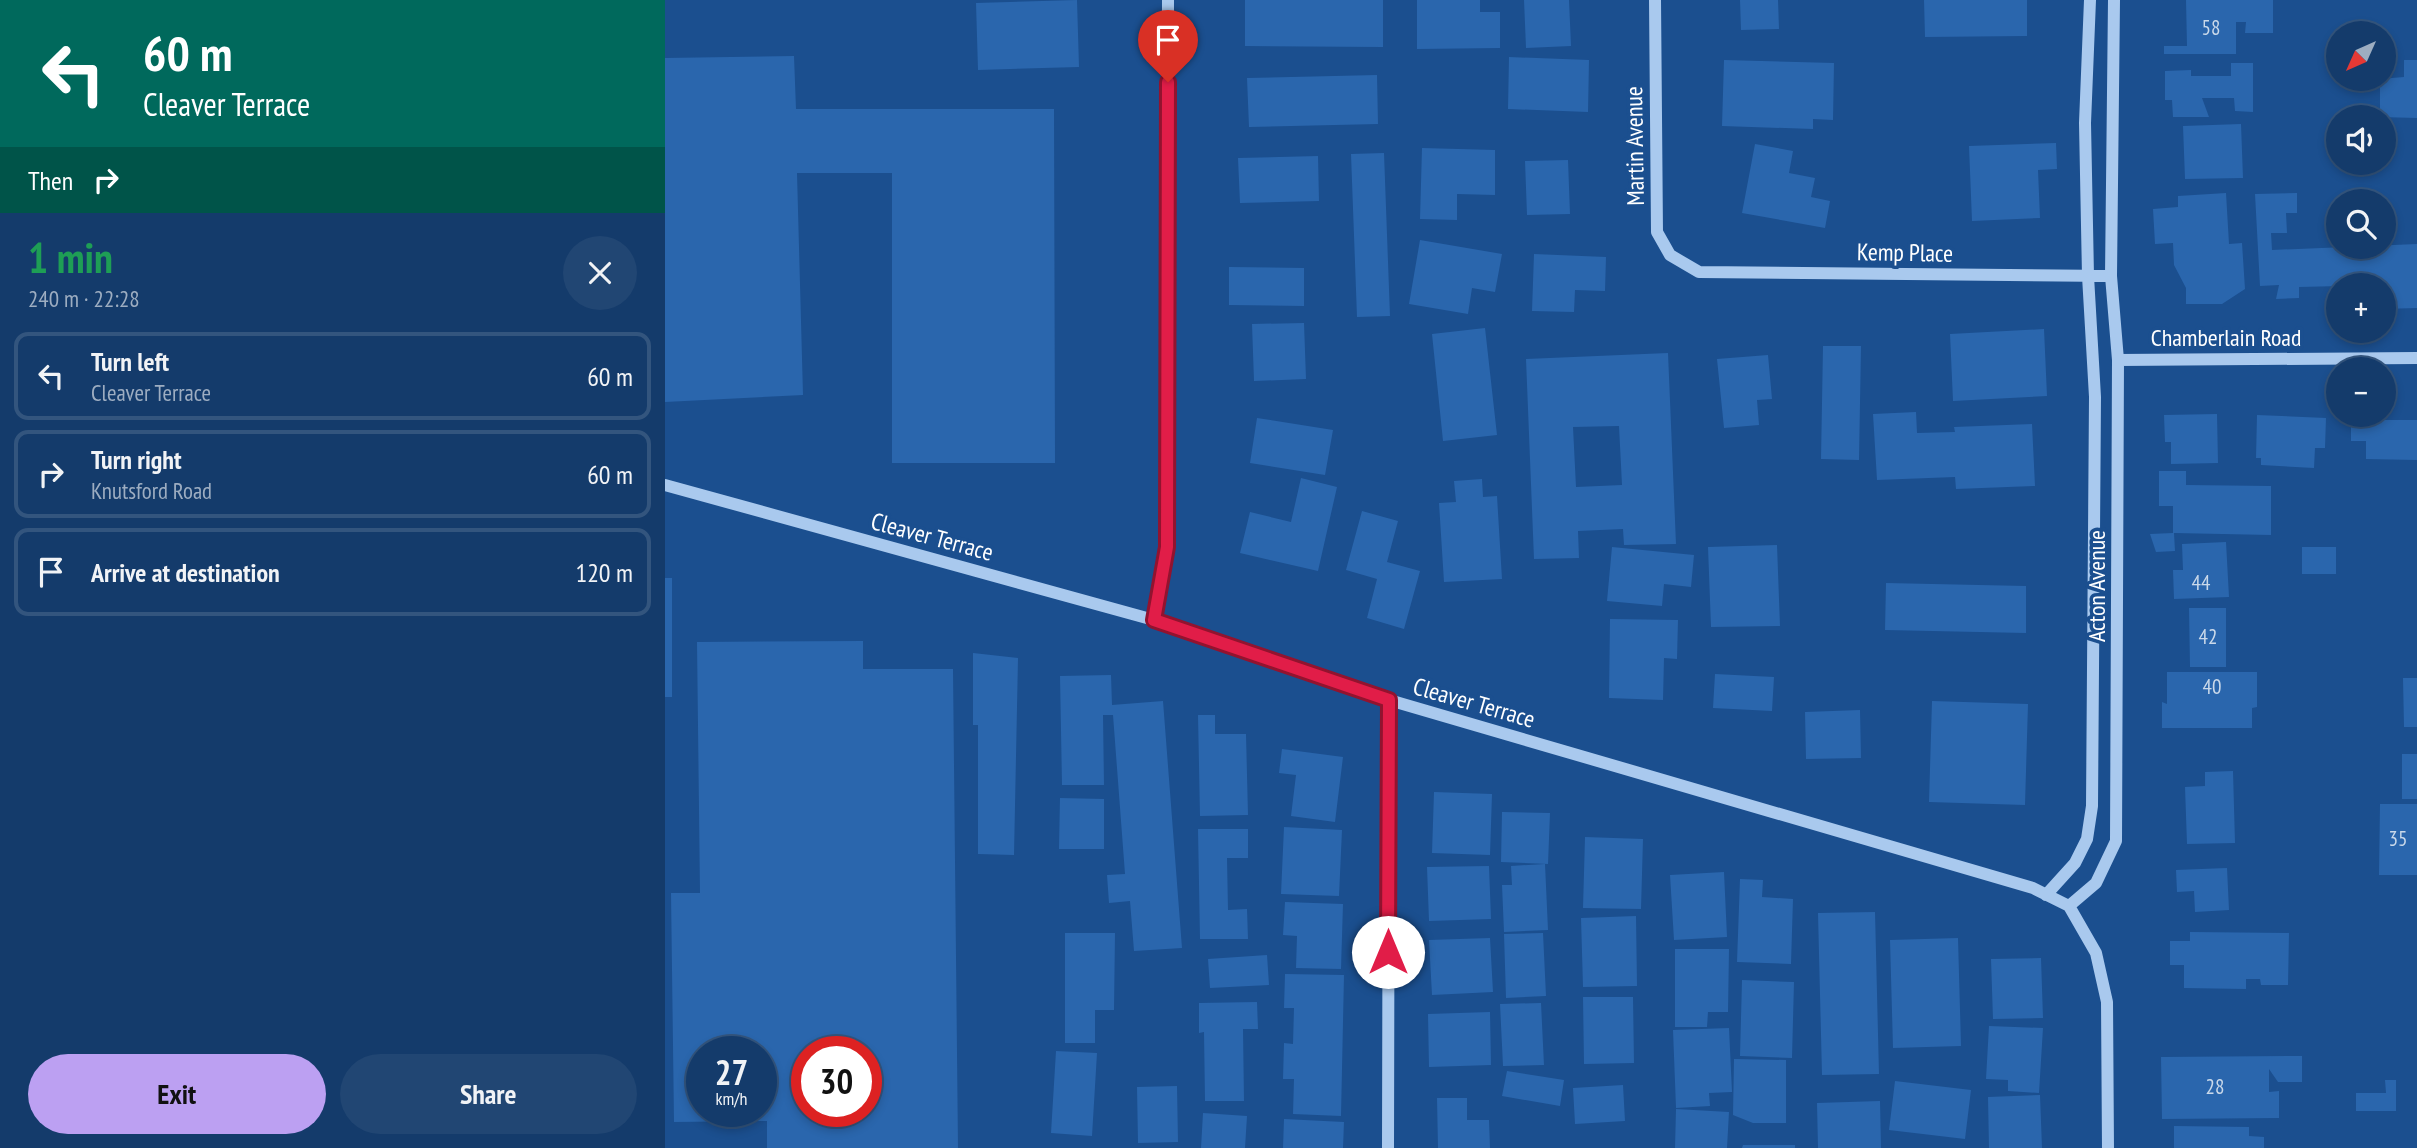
<!DOCTYPE html>
<meta charset="utf-8">
<style>
body{margin:0;font-family:"PT Sans Narrow",sans-serif;background:#214673;color:#f1f3f6;height:100vh;display:flex;flex-direction:column;font-size:26px;white-space:nowrap}
*{box-sizing:border-box;margin:0}
p{font-size:23px;color:#9dadc1}
.icon{flex:none;width:38px;height:38px;fill:none;stroke:currentColor;stroke-width:2;stroke-linecap:round;stroke-linejoin:round}
.map{position:relative;flex:1;overflow:hidden}
.panel{display:flex;flex-direction:column;background:#143b6b;width:665px}
.panel>*{flex:none}
.banner{background:#00695c;color:#fff;overflow:hidden}
.needle{width:46px;rotate:225deg}
.fabs{position:absolute;left:1661px;top:21px;display:grid;gap:14px}
.fabs a{display:grid;place-items:center;width:70px;height:70px;border-radius:50%;background:#143b6b;box-shadow:0 4px 10px #0003,0 0 0 2px #33557e;font-size:35px}
.speed{position:absolute;left:21px;top:1036px;display:flex;gap:14px;font-size:35px;font-weight:700;text-align:center}
.speed>*{display:grid;place-content:center;width:91px;height:91px;border-radius:50%;background:#143b6b;box-shadow:0 4px 10px #0003,0 0 0 2px #33557e;line-height:1}
.speed small{font-size:18px;font-weight:400}
.speed .limit{border:10px solid #d22;background:#fff;color:#111}
.pin{position:absolute;display:grid;place-items:center;width:60px;height:60px;color:#fff;margin:-72px -30px;border-radius:50% 50% 50% 0;rotate:-45deg;box-shadow:0 0 7px #0007}
.pin .icon{rotate:45deg}
.me{position:absolute;width:77px;margin:-38px;rotate:0deg;stroke-linejoin:round;filter:drop-shadow(0 0 5px #0008)}
.turn{display:flex;align-items:center;gap:24px;height:147px;padding:0 28px;font-size:32px}
.turn .icon{width:91px;height:91px;stroke-width:2.5}
.turn b{display:block;font-size:49px;line-height:60px}
.then{display:flex;align-items:center;height:66px;padding:0 28px;background:#0003;gap:14px;font-size:26px}
.round{display:grid;place-items:center;flex:none;width:74px;height:74px;border-radius:37px;background:#214673}
.headline{display:flex;align-items:center;justify-content:space-between;height:119px;padding:0 28px}
h1{font-size:42px;font-weight:800;line-height:52px;color:#1e9e55}
.primary-button{display:flex;gap:14px;margin-top:auto;padding:14px 28px}
.primary-button a{flex:1;height:80px;border-radius:42px;background:#bca0f2;color:#111;font-size:28px;font-weight:800;line-height:80px;text-align:center}
.primary-button a+a{background:#214673;color:#f1f3f6}
ul{padding:0;list-style:none}
li{display:flex;align-items:center;gap:21px;height:88px;margin:0 14px 10px;padding:0 14px;border:4px solid #33557e;border-radius:14px}
li div{flex:1}
li b{display:block;font-size:26px}
li em{font-style:normal}
main{display:flex;flex:1;min-height:0}
.map>svg:first-child{display:block}
.building{fill:#2a66ad;fill-rule:evenodd}
.lines{fill:none;stroke-linecap:round;stroke-linejoin:round}
.minor{stroke:#a9c9ee;stroke-width:12}
.route-casing{stroke:#92132f;stroke-width:18}
.route{stroke:#e11d48;stroke-width:12}
.labels{text-anchor:middle;stroke-width:7;stroke-linejoin:round;paint-order:stroke}
.number-label{font-size:21px;fill:#cad9ea}
.street-label{font-size:24px;fill:#fff;stroke:#1b4f8f}
</style>
<main>
<section class="panel">
<div class="banner">
<div class="turn"><svg class="icon" aria-label="left" viewBox="0 0 24 24"><path d="M17 20v-9H6M10 6l-5 5 5 5"/></svg><div><b>60 m</b>Cleaver Terrace</div></div>
<div class="then">Then<svg class="icon" aria-label="right" viewBox="0 0 24 24"><path d="M7 20v-9h11M14 6l5 5-5 5"/></svg></div>
</div>
<div class="headline"><div><h1>1 min</h1><p>240 m · 22:28</p></div><a class="round"><svg class="icon" aria-label="close" viewBox="0 0 24 24"><path d="M6 6l12 12M18 6L6 18"/></svg></a></div>
<ul>
<li><svg class="icon" aria-label="left" viewBox="0 0 24 24"><path d="M17 20v-9H6M10 6l-5 5 5 5"/></svg><div><b>Turn left</b><p>Cleaver Terrace</p></div><em>60 m</em></li>
<li><svg class="icon" aria-label="right" viewBox="0 0 24 24"><path d="M7 20v-9h11M14 6l5 5-5 5"/></svg><div><b>Turn right</b><p>Knutsford Road</p></div><em>60 m</em></li>
<li><svg class="icon" aria-label="arrive" viewBox="0 0 24 24"><path d="M6 21V4h12l-3 4 3 4H6"/></svg><div><b>Arrive at destination</b></div><em>120 m</em></li>
</ul>
<div class="primary-button"><a>Exit</a><a>Share</a></div>
</section>
<div class="map">
<svg width="1752" height="1148" viewBox="0 0 1752 1148">
<rect width="100%" height="100%" fill="#1b4f8f"/>
<!-- building -->
<path class="building" d="M 412,0 L 414,67 L 313,70 L 311,3 Z
M 580,0 L 718,0 L 718,47 L 580,46 Z
M 752,0 L 815,0 L 815,12 L 835,12 L 835,48 L 752,49 Z
M 859,0 L 904,0 L 906,46 L 861,48 Z
M 1075,0 L 1113,0 L 1114,29 L 1076,30 Z
M 1259,0 L 1362,0 L 1362,36 L 1260,37 Z
M 1521,0 L 1608,0 L 1608,33 L 1580,33 L 1581,22 L 1571,22 L 1571,54 L 1499,54 L 1499,46 L 1522,46 Z
M 129,56 L 131,109 L 389,109 L 390,463 L 227,463 L 227,173 L 132,173 L 138,395 L 0,402 L 0,58 Z
M 844,57 L 924,60 L 923,112 L 843,109 Z
M 1059,60 L 1169,63 L 1168,120 L 1148,119 L 1148,129 L 1057,126 Z
M 1739,60 L 1752,60 L 1752,118 L 1715,117 L 1715,79 L 1739,77 Z
M 1566,63 L 1588,63 L 1588,112 L 1570,111 L 1569,98 L 1537,98 L 1544,117 L 1508,117 L 1507,100 L 1500,100 L 1500,71 L 1526,70 L 1526,76 L 1566,76 Z
M 712,75 L 713,124 L 584,127 L 582,78 Z
M 1576,124 L 1578,178 L 1520,179 L 1518,126 Z
M 1391,143 L 1392,169 L 1373,170 L 1375,218 L 1307,221 L 1304,146 Z
M 1090,144 L 1128,151 L 1124,173 L 1150,178 L 1146,197 L 1165,201 L 1160,228 L 1077,213 Z
M 757,148 L 830,150 L 830,195 L 792,194 L 792,220 L 755,219 Z
M 719,153 L 725,316 L 692,317 L 686,154 Z
M 653,156 L 654,201 L 575,203 L 573,158 Z
M 903,160 L 905,214 L 862,215 L 860,161 Z
M 1561,193 L 1564,244 L 1577,243 L 1580,289 L 1557,304 L 1521,304 L 1521,288 L 1509,265 L 1508,243 L 1490,244 L 1488,209 L 1513,207 L 1513,196 Z
M 1632,193 L 1632,213 L 1621,213 L 1622,233 L 1606,233 L 1607,250 L 1752,244 L 1752,308 L 1718,309 L 1718,285 L 1634,287 L 1634,298 L 1611,299 L 1614,285 L 1595,286 L 1590,194 Z
M 755,240 L 837,254 L 830,292 L 807,288 L 803,314 L 744,304 Z
M 869,254 L 941,257 L 940,291 L 910,290 L 909,312 L 867,311 Z
M 564,267 L 639,268 L 639,306 L 564,305 Z
M 639,323 L 641,379 L 589,381 L 587,324 Z
M 820,328 L 832,435 L 778,441 L 767,334 Z
M 1379,329 L 1382,396 L 1288,401 L 1285,334 Z
M 1158,346 L 1196,346 L 1194,460 L 1156,459 Z
M 1003,353 L 1011,544 L 959,545 L 958,529 L 913,531 L 914,558 L 869,559 L 861,359 ZM 954,426 L 957,485 L 911,487 L 908,427 Z
M 1103,355 L 1107,399 L 1092,400 L 1094,425 L 1059,428 L 1052,359 Z
M 1251,412 L 1252,433 L 1290,432 L 1289,427 L 1367,424 L 1370,486 L 1291,489 L 1290,477 L 1212,480 L 1208,414 Z
M 1552,414 L 1553,463 L 1506,464 L 1506,442 L 1500,442 L 1499,415 Z
M 1592,415 L 1661,418 L 1660,448 L 1650,448 L 1649,468 L 1596,465 L 1596,458 L 1591,458 Z
M 592,418 L 668,430 L 660,475 L 585,463 Z
M 1686,420 L 1752,420 L 1752,460 L 1701,459 L 1701,441 L 1686,441 Z
M 1494,471 L 1521,471 L 1521,485 L 1606,486 L 1606,535 L 1509,533 L 1510,551 L 1491,552 L 1485,534 L 1508,533 L 1508,506 L 1494,506 Z
M 636,478 L 672,487 L 653,571 L 575,553 L 585,512 L 626,522 Z
M 817,479 L 818,497 L 832,496 L 837,579 L 779,582 L 774,503 L 791,502 L 789,481 Z
M 697,511 L 733,521 L 722,562 L 755,571 L 739,629 L 702,618 L 712,579 L 681,570 Z
M 1561,542 L 1564,597 L 1509,599 L 1508,570 L 1518,570 L 1517,544 Z
M 1112,545 L 1115,626 L 1046,627 L 1043,547 Z
M 947,547 L 1029,555 L 1026,587 L 999,584 L 997,606 L 942,601 Z
M 1637,547 L 1671,547 L 1671,574 L 1637,574 Z
M 0,578 L 7,578 L 7,697 L 0,697 Z
M 1221,583 L 1361,586 L 1361,633 L 1220,630 Z
M 1524,608 L 1561,608 L 1561,667 L 1525,667 Z
M 945,619 L 1013,620 L 1012,659 L 999,658 L 998,700 L 944,698 Z
M 198,641 L 198,669 L 288,669 L 293,1148 L 102,1148 L 102,1121 L 9,1122 L 6,893 L 35,893 L 32,642 ZM 37,1052 L 96,1052 L 96,1111 L 37,1111 ZM 142,1052 L 201,1052 L 201,1111 L 142,1111 Z
M 308,653 L 353,658 L 349,855 L 313,854 L 313,725 L 308,725 Z
M 1502,672 L 1592,672 L 1592,707 L 1587,708 L 1587,728 L 1497,728 L 1497,702 L 1502,704 Z
M 1050,674 L 1109,677 L 1107,711 L 1048,708 Z
M 446,675 L 447,705 L 498,701 L 517,948 L 469,951 L 465,901 L 444,903 L 442,875 L 460,874 L 448,715 L 438,715 L 439,785 L 397,785 L 395,676 Z
M 1738,678 L 1752,678 L 1752,727 L 1739,727 Z
M 1267,701 L 1363,704 L 1360,805 L 1264,802 Z
M 1195,710 L 1196,758 L 1141,759 L 1140,712 Z
M 533,715 L 550,715 L 550,734 L 581,734 L 583,815 L 535,816 Z
M 617,749 L 678,757 L 670,822 L 626,816 L 631,775 L 614,773 Z
M 1737,754 L 1752,754 L 1752,799 L 1737,799 Z
M 1568,771 L 1570,843 L 1522,844 L 1520,787 L 1540,786 L 1540,772 Z
M 769,792 L 827,794 L 825,855 L 767,853 Z
M 395,798 L 439,799 L 439,849 L 394,849 Z
M 1715,804 L 1752,804 L 1752,875 L 1714,875 Z
M 837,812 L 885,813 L 883,864 L 836,862 Z
M 619,827 L 677,830 L 674,896 L 616,894 Z
M 533,829 L 583,829 L 583,858 L 562,858 L 563,910 L 582,909 L 583,939 L 535,939 Z
M 920,837 L 978,839 L 976,909 L 918,908 Z
M 880,864 L 883,930 L 839,932 L 837,885 L 847,885 L 846,866 Z
M 824,866 L 826,919 L 764,921 L 762,867 Z
M 1562,868 L 1564,910 L 1530,912 L 1529,891 L 1512,892 L 1511,870 Z
M 1059,872 L 1062,937 L 1009,940 L 1005,875 Z
M 1075,879 L 1098,880 L 1097,897 L 1128,899 L 1126,964 L 1072,962 Z
M 620,902 L 678,904 L 676,969 L 631,968 L 632,936 L 618,935 Z
M 1210,912 L 1214,1074 L 1157,1075 L 1153,913 Z
M 971,916 L 972,986 L 918,987 L 916,918 Z
M 1525,932 L 1624,933 L 1623,985 L 1596,985 L 1595,979 L 1581,979 L 1581,989 L 1519,988 L 1519,965 L 1505,965 L 1505,941 L 1525,941 Z
M 400,933 L 450,933 L 449,1010 L 430,1010 L 430,1043 L 400,1043 Z
M 878,933 L 881,996 L 841,998 L 839,934 Z
M 825,938 L 828,992 L 767,995 L 764,940 Z
M 1293,938 L 1296,1046 L 1228,1048 L 1225,940 Z
M 1010,949 L 1064,949 L 1063,1012 L 1043,1012 L 1042,1027 L 1010,1027 Z
M 602,955 L 604,985 L 545,988 L 543,959 Z
M 1376,958 L 1378,1018 L 1328,1019 L 1326,959 Z
M 620,974 L 679,975 L 676,1116 L 628,1114 L 629,1079 L 618,1079 L 619,1043 L 628,1044 L 629,1008 L 619,1008 Z
M 1077,980 L 1129,982 L 1127,1058 L 1075,1056 Z
M 918,997 L 968,997 L 969,1063 L 919,1064 Z
M 592,1002 L 593,1029 L 578,1029 L 579,1101 L 540,1101 L 539,1032 L 534,1033 L 534,1003 Z
M 876,1003 L 879,1065 L 838,1066 L 835,1004 Z
M 825,1012 L 826,1065 L 764,1067 L 763,1014 Z
M 1324,1026 L 1378,1028 L 1374,1093 L 1343,1091 L 1343,1080 L 1321,1079 Z
M 1064,1028 L 1067,1092 L 1044,1093 L 1045,1106 L 1011,1108 L 1008,1030 Z
M 391,1051 L 432,1053 L 427,1136 L 386,1133 Z
M 1637,1056 L 1637,1082 L 1613,1082 L 1604,1069 L 1604,1092 L 1614,1091 L 1614,1118 L 1497,1119 L 1496,1057 Z
M 1069,1059 L 1121,1060 L 1121,1123 L 1088,1123 L 1068,1115 Z
M 842,1071 L 899,1080 L 895,1106 L 837,1096 Z
M 1720,1080 L 1731,1080 L 1731,1111 L 1691,1111 L 1691,1093 L 1721,1093 Z
M 1230,1081 L 1306,1090 L 1300,1139 L 1224,1130 Z
M 958,1085 L 960,1121 L 910,1124 L 908,1088 Z
M 512,1086 L 513,1142 L 473,1143 L 472,1087 Z
M 1375,1095 L 1377,1148 L 1324,1148 L 1323,1097 Z
M 772,1098 L 802,1098 L 802,1120 L 824,1120 L 825,1148 L 773,1148 Z
M 1215,1101 L 1216,1148 L 1153,1148 L 1152,1103 Z
M 1011,1109 L 1064,1112 L 1062,1148 L 1010,1148 Z
M 538,1113 L 582,1116 L 580,1148 L 536,1148 Z
M 619,1119 L 679,1122 L 678,1148 L 618,1148 Z
M 1509,1126 L 1584,1127 L 1584,1136 L 1599,1137 L 1599,1148 L 1509,1148 Z
M 1078,1145 L 1130,1145 L 1130,1148 L 1077,1148 Z"/>
<g class="lines">
<!-- minor -->
<path class="minor" d="M 990,0 L 992,232 L 1005,255 L 1034,272 L 1446,276
M 1453,360 L 1752,358
M 0,485 L 489,620 L 724,700 L 1368,888 L 1404,906
M 489,620 L 502,547 L 503,0
M 1381,895 L 1410,863 L 1422,839 L 1427,806 L 1430,397 L 1423,276 L 1420,123 L 1425,0
M 1404,906 L 1431,883 L 1451,841 L 1453,360 L 1446,276 L 1449,0
M 1404,906 L 1431,953 L 1442,1002 L 1443,1148
M 723,1148 L 724,700"/>
</g>
<g class="lines">
<defs>
<path id="route" d="M 503,82 L 502,547 L 489,620 L 724,700 L 723,952"/>
</defs>
<!-- route casing -->
<use href="#route" class="route-casing"/>
<!-- route -->
<use href="#route" class="route"/>
</g>
<g class="labels">
<!-- number labels -->
<g class="number-label">
<text x="1546" y="35">58</text>
<text x="1536" y="590">44</text>
<text x="1543" y="644">42</text>
<text x="1547" y="694">40</text>
<text x="1733" y="846">35</text>
<text x="1550" y="1094">28</text>
</g>
<!-- street labels -->
<g class="street-label">
<text transform="translate(970 146) rotate(-91)" y="8">Martin Avenue</text>
<text transform="translate(1240 253) rotate(1)" y="8">Kemp Place</text>
<text x="1561" y="346">Chamberlain Road</text>
<text transform="translate(267 537) rotate(15)" y="8">Cleaver Terrace</text>
<text transform="translate(1432 586) rotate(-90)" y="8">Acton Avenue</text>
<text transform="translate(809 703) rotate(16)" y="8">Cleaver Terrace</text>
</g>
</g>
</svg>
<div class="fabs">
<a><svg class="needle" viewBox="-14 -14 28 28"><path d="M0-13l5 13h-10z" fill="#e53935"/><path d="M0 13l5-13h-10z" fill="#9dadc1"/></svg></a>
<a><svg class="icon" aria-label="sound" viewBox="0 0 24 24"><path d="M4 9h4l5-4v14l-5-4H4zM17 9q2 3 0 6"/></svg></a>
<a><svg class="icon" aria-label="search" viewBox="0 0 24 24"><circle cx="10" cy="10" r="6"/><path d="M15 15l6 6"/></svg></a>
<a>+</a>
<a>−</a>
</div>
<div class="speed"><div>27<small>km/h</small></div><div class="limit">30</div></div>
<div class="pin" style="left:503px;top:82px;background:#d93025"><svg class="icon" aria-label="arrive" viewBox="0 0 24 24"><path d="M6 21V4h12l-3 4 3 4H6"/></svg></div>
<svg class="me" style="left:723px;top:952px" viewBox="-20 -20 40 40"><circle r="19" fill="#fff"/><path d="M0-13L10 11 0 6-10 11z" fill="#e11d48"/></svg>
</div>
</main>
